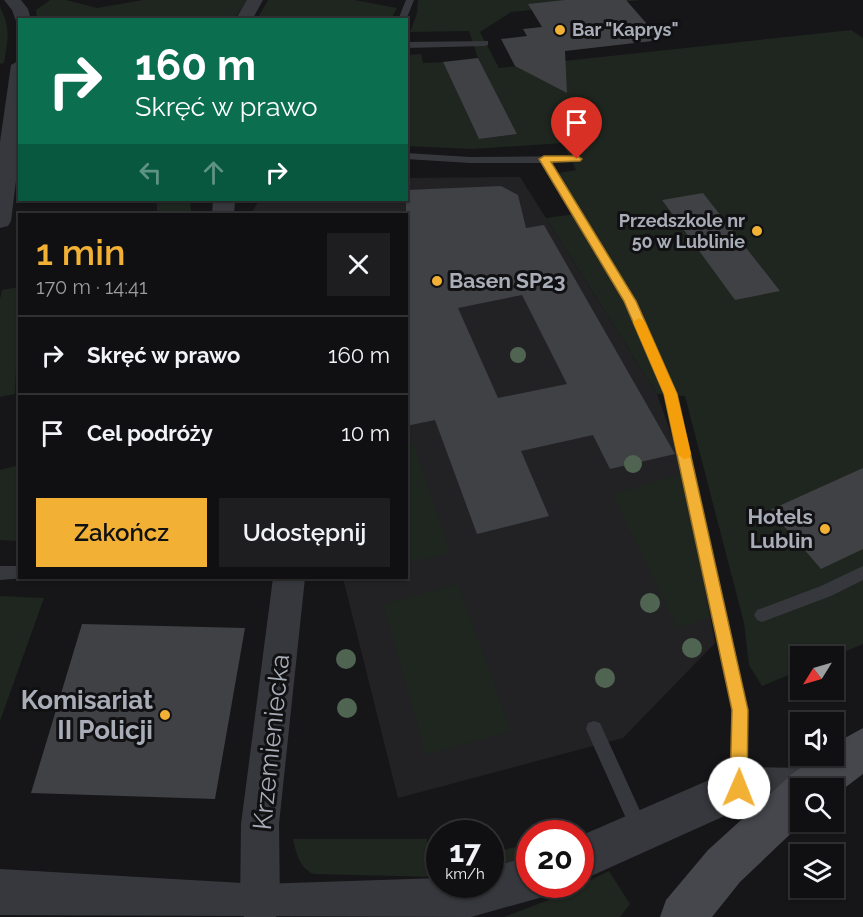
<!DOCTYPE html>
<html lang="pl">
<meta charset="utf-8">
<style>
body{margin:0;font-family:Raleway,sans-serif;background:#1e1e20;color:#f1f3f6;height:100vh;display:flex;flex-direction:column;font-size:22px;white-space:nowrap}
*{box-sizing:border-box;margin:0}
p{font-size:20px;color:#9c9d9f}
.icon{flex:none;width:33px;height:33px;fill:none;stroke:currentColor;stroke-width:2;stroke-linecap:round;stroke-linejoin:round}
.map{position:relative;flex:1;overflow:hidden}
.sheet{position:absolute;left:18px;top:213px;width:390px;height:366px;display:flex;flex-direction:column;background:#101012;border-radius:0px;box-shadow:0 2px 4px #0004,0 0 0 2px #303032}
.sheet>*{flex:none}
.guide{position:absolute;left:18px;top:18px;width:390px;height:183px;border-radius:0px;box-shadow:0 2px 4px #0004,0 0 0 2px #303032;background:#0b6e4f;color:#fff;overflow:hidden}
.needle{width:39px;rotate:233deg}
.controls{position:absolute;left:790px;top:646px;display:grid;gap:12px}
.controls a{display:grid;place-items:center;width:54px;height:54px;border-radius:0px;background:#101012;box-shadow:0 2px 4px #0004,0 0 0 2px #303032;font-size:30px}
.speed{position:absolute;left:426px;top:820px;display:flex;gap:12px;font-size:30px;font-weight:700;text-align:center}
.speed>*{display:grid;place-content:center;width:78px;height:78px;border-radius:50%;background:#101012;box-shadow:0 2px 4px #0004,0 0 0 2px #303032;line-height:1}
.speed small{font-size:15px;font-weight:400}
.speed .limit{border:9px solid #d22;background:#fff;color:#111}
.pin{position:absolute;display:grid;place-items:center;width:51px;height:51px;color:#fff;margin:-62px -26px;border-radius:50% 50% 50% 0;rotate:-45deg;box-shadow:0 0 6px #0007}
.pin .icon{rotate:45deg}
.me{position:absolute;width:66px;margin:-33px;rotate:1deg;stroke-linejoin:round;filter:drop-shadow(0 0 4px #0008)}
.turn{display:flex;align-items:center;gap:21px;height:126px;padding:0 18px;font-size:27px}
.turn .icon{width:78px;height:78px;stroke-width:2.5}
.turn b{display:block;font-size:42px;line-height:51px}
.lanes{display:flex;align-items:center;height:57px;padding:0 18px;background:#0003;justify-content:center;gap:30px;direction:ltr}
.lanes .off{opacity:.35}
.round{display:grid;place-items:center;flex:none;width:63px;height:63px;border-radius:0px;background:#1e1e20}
.headline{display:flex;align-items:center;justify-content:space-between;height:102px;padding:0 18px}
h1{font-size:36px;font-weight:600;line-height:45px;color:#f2b134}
.cta{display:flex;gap:12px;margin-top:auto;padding:12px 18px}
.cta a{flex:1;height:69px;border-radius:0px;background:#f2b134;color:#111;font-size:24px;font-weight:600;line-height:69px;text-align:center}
.cta a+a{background:#1e1e20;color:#f1f3f6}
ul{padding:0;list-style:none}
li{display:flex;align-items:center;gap:18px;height:78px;padding:0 18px;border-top:2px solid #303032}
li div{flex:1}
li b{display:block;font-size:22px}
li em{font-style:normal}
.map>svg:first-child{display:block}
.built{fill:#222225}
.green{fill:#1e261f}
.building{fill:#404145;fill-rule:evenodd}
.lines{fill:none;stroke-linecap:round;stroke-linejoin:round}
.service{fill:#37383d;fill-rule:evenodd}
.minor{fill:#37383d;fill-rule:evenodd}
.tertiary{fill:#37383d;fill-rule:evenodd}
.secondary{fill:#45474d;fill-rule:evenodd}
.tree{fill:#506452}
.route{fill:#f2b134;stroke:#9d7322;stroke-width:1.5}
.slow{fill:#f59e0b}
.poi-dot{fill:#f2b134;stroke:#111113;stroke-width:2}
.labels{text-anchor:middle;stroke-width:6;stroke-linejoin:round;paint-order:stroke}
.far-poi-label{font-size:18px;font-weight:bold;fill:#a8adb8;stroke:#111113;text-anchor:start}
.poi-label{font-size:21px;font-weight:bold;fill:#a8adb8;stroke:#111113;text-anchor:start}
.near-poi-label{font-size:26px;font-weight:bold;fill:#a8adb8;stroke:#111113;text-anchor:end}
.near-street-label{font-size:26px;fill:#a8adb8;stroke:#111113}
</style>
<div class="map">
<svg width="863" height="917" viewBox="0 0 863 917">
<rect width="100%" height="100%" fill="#161618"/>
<!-- built -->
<path class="built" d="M 520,177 L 657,394 L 683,467 L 715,643 L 623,738 L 398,798 L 343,578 L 406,578 L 406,214 L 251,214 L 259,200 L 406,200 L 407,178 Z"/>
<!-- green -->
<path class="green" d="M 50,0 L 66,0 L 97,8 L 143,0 L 248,0 L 233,20 L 37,20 L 36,10 Z
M 268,0 L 355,0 L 397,8 L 391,19 L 257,19 Z
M 418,0 L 642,0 L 511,12 L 480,32 L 499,68 L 851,30 L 863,38 L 863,644 L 832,657 L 801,657 L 801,670 L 762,686 L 749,665 L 744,623 L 685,396 L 657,394 L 546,218 L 576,214 L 552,174 L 576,170 L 563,143 L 472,149 L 407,146 L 407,55 L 421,54 L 423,63 L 443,62 L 479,139 L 517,134 L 478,58 L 469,31 L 410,32 L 417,13 Z
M 0,7 C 11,29 8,39 4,63 L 0,64 Z
M 157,200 L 190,200 L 191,211 L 157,214 Z
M 19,287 L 15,394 L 0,397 L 0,299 L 2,290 Z
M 413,442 L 450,553 L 407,563 L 407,444 Z
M 19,465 L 19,541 L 0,540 L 0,470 Z
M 682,474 L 710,617 L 677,628 L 612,494 Z
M 458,584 L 511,731 L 426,755 L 383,604 Z
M 0,596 L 44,598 L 0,721 Z
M 293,839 L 427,839 L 428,859 L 439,858 L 439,877 L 314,874 C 300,869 296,853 293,839 Z
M 529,844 L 529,859 L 491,872 L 490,853 Z
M 609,871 L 630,904 L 620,917 L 504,917 L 546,901 Z"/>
<!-- building -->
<path class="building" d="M 565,0 L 626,0 L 661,40 L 565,51 L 567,93 L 515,66 L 501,39 L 527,36 L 523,29 L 542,27 L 528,4 Z
M 478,58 L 517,134 L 479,139 L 443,62 Z
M 501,186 L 518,195 L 526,228 L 544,225 L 675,454 L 610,469 L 593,435 L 521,451 L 549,516 L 477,534 L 435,420 L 406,426 L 406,190 ZM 522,295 L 567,384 L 498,398 L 458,308 Z
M 703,193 L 780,291 L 735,300 L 662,200 Z
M 863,468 L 863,549 L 821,569 L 770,510 Z
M 82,624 L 245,628 L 215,799 L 31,793 Z"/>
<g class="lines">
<!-- service -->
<path class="service" d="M 406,0 L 414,0 L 406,20 L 398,20 Z
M 488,41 L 488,45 L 485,46 L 406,48 L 406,42 Z
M 406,153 L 470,157 L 577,156 L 582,159 L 577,162 L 550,163 L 636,301 L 677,394 L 748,710 L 748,783 L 745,789 L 739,792 L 733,789 L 730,783 L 732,710 L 665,394 L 624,301 L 541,163 L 470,163 L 406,159 Z
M 0,566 L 20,566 L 20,578 L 25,578 L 0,580 Z
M 863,566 L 863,580 L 831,596 L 762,622 L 757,620 L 754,615 L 757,610 L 821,586 Z
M 594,721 L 600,723 L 646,824 L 649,830 L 646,836 L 640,839 L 634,836 L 586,729 L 588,723 Z"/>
<!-- minor -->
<path class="minor" d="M 4,0 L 21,0 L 28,9 L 31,20 L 20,20 L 20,24 L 17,24 L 12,10 Z
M 247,0 L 263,0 L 252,20 L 235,20 Z
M 20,60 L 20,149 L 11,221 L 8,226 L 0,228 L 0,142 L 11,65 Z
M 213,200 L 235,200 L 234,214 L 212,214 Z
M 273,578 L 305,578 L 279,824 L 280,907 L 276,917 L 244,917 L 240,907 L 241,824 Z"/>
<!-- tertiary -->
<path class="tertiary" d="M 739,767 L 801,768 L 816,774 L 822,789 L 801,789 L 801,810 L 740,809 L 580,881 L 580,836 Z
M 530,857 L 530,885 L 551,885 L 546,896 L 471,917 L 0,915 L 0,869 L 260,884 L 440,878 L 440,885 L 490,885 L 490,867 Z"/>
<!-- secondary -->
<path class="secondary" d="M 863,728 L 863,774 L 834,796 L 834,789 L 801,789 L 803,822 L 740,882 L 712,917 L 660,917 L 666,900 L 708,850 L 792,774 L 817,756 L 834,756 L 834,744 Z"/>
</g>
<!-- trees -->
<g class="tree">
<circle cx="518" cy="355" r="8"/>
<circle cx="633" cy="464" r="9"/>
<circle cx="650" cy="603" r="10"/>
<circle cx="692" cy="648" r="10"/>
<circle cx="346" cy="659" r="10"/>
<circle cx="605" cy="678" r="10"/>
<circle cx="347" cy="708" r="10"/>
</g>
<!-- route -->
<path class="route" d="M 577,156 L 582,159 L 580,161 L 551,162 L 636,301 L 677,394 L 748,710 L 747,788 L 745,794 L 739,796 L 732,794 L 730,788 L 732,710 L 664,394 L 624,301 L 539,159 L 544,156 Z"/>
<!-- slow -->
<path class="slow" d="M 639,318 L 645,322 L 677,394 L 691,454 L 689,458 L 684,459 L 677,454 L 664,394 L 633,322 Z"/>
<!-- markers -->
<g class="poi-dot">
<circle cx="560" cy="30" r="6"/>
<circle cx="757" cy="231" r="6"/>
<circle cx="437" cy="281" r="6"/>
<circle cx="825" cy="529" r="6"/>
<circle cx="165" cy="715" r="6"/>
</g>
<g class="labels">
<!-- far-poi labels -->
<g class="far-poi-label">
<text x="572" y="36">Bar "Kaprys"</text>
<text x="745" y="227" text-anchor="end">Przedszkole nr<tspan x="745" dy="21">50 w Lublinie</tspan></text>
</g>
<!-- poi labels -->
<g class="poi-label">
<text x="449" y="288">Basen SP23</text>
<text x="813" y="524" text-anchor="end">Hotels<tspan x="813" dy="24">Lublin</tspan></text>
</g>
<!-- near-poi labels -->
<g class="near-poi-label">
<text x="153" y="709">Komisariat<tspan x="153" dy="30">II Policji</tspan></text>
</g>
<!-- near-street labels -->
<g class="near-street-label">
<text transform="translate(271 742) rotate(-84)" y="9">Krzemieniecka</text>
</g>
</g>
</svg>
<div class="controls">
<a><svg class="needle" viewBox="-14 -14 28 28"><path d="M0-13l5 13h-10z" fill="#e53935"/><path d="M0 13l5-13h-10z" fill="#9c9d9f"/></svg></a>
<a><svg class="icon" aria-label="sound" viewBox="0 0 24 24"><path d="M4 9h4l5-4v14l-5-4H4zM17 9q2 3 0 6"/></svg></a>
<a><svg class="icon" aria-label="search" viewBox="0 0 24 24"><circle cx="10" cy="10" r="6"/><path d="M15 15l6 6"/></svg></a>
<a><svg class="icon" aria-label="layers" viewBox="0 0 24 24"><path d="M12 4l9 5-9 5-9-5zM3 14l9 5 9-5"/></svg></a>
</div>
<div class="speed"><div>17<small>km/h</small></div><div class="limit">20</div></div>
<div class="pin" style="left:577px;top:159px;background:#d93025"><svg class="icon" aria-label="arrive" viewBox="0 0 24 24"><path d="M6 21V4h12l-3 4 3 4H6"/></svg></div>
<svg class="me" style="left:739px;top:788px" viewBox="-20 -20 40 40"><circle r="19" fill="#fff"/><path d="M0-13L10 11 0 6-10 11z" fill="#f2b134"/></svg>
<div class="guide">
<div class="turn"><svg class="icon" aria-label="right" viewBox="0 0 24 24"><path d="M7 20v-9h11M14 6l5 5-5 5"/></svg><div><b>160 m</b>Skręć w prawo</div></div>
<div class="lanes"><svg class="icon off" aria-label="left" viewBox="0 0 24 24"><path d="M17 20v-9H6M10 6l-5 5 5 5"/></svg><svg class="icon off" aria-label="ahead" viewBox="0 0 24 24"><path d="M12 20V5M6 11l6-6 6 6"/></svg><svg class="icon" aria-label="right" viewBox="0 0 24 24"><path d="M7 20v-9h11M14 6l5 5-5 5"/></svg></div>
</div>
<section class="sheet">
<div class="headline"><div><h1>1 min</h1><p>170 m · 14:41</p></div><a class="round"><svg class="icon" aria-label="close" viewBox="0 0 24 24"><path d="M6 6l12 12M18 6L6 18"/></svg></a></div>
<ul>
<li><svg class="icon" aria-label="right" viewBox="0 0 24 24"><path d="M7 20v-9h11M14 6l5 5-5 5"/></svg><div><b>Skręć w prawo</b></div><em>160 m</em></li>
<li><svg class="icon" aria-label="arrive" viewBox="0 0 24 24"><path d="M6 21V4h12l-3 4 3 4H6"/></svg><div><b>Cel podróży</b></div><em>10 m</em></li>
</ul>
<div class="cta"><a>Zakończ</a><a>Udostępnij</a></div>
</section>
</div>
